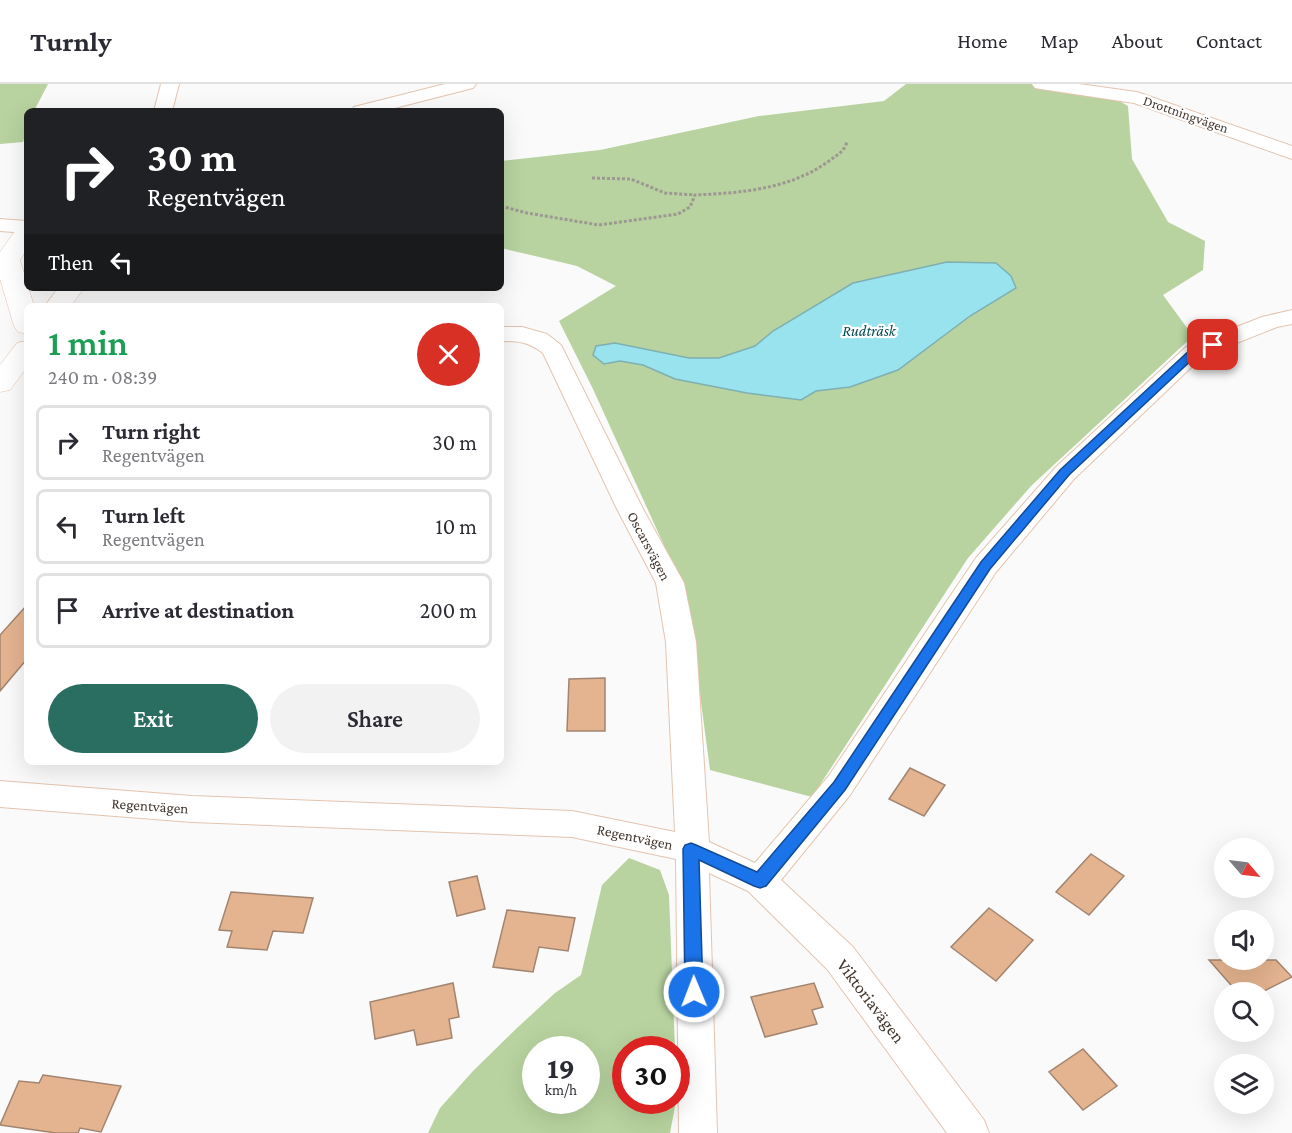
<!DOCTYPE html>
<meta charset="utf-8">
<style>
body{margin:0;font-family:"Crimson Pro",serif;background:#f2f2f3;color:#2b2b33;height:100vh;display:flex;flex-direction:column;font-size:22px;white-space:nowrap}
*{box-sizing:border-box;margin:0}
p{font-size:20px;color:#7c7c81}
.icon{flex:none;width:33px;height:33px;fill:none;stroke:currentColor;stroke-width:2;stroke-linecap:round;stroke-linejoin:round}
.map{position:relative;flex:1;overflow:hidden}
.sheet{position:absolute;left:24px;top:219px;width:480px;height:462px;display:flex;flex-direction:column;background:#fff;border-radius:9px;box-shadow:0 6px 24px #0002}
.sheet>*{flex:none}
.top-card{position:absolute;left:24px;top:24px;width:480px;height:183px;border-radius:9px;box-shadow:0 6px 24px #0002;background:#202124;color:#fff;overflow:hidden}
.needle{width:39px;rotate:118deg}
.fabs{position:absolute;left:1214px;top:754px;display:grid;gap:12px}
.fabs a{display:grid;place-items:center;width:60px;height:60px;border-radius:50%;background:#fff;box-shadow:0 6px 24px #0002;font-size:30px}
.speed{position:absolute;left:522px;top:952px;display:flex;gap:12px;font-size:30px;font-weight:700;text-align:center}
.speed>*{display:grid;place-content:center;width:78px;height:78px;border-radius:50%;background:#fff;box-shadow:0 6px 24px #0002;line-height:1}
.speed small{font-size:15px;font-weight:400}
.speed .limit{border:9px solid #d22;background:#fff;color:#111}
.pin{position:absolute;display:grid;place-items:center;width:51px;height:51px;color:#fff;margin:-26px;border-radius:12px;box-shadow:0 3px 9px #0006}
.me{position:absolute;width:66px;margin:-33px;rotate:359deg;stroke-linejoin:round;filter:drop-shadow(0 0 4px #0008)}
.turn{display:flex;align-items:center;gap:21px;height:126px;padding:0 24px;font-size:27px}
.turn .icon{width:78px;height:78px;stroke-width:2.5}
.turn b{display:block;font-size:42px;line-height:51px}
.then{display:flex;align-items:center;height:57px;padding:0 24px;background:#0003;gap:12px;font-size:22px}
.round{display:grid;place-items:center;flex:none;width:63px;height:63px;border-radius:32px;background:#f2f2f3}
.summary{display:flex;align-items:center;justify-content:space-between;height:102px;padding:0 24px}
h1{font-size:36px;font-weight:600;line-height:45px;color:#1e9e55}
.cta{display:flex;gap:12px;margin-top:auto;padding:12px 24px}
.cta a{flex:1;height:69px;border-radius:36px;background:#296e61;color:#fff;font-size:24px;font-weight:600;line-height:69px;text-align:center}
.cta a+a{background:#f2f2f3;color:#2b2b33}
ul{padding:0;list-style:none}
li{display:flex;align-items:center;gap:18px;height:75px;margin:0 12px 9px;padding:0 12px;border:3px solid #e1e1e2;border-radius:9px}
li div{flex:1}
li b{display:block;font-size:22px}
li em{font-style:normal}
header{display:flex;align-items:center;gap:36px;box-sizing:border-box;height:84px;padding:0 30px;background:#fff;border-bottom:2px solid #e1e1e2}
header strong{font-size:28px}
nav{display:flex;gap:33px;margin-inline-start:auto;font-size:21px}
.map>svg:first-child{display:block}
.forest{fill:#b8d39f;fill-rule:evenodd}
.water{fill:#98e3ed;stroke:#7eafb3;stroke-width:1.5}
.building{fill:#e4b38f;stroke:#a28570;stroke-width:1.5}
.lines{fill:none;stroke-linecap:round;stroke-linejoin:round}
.minor-casing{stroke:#e4c4ae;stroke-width:2}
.tertiary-casing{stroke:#e4c4ae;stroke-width:1}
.path{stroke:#9e9793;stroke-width:3;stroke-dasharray:3 2;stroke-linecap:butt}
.minor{fill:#fff;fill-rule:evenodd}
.tertiary{fill:#fff;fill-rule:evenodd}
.route{fill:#1a73e8;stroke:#114b97;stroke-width:1.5}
.labels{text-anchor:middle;stroke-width:4.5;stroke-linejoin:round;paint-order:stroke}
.far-street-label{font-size:14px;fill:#42352d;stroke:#fff}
.street-label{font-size:15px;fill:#42352d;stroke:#fff}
.water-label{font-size:16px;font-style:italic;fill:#064c53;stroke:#fff}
.near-street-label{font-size:18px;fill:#42352d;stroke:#fff}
</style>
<header>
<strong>Turnly</strong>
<nav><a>Home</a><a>Map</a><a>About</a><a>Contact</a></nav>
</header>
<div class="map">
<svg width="1292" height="1049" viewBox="0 0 1292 1049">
<rect width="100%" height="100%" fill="#fafafa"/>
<!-- forest -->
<path class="forest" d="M 0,0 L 48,0 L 34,27 L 27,27 L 27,46 L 23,58 L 0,60 Z
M 906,0 L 1054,0 L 1102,7 L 1128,22 L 1132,75 L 1168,138 L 1205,157 L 1203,186 L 1163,211 L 1193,252 L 1031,402 L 968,474 L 812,713 L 710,686 L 687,512 L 593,305 L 559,237 L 616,202 L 577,182 L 501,164 L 501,77 L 600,66 L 759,32 L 884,17 Z
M 629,774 L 660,786 L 669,811 L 675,966 L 626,966 L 626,1017 L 676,1017 L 670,1049 L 428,1049 L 440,1024 L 473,987 L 517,944 L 555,909 L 581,891 L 602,801 ZM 536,966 L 586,966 L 586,1017 L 536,1017 Z"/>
<!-- water -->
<path class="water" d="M 947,178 L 996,179 L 1011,192 L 1016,204 L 970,232 L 898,286 L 850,303 L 816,307 L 801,316 L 747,309 L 675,295 L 643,281 L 620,277 L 604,280 L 593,271 L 596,262 L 615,259 L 689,274 L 719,274 L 755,262 L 773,247 L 853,199 Z"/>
<!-- building -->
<path class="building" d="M 27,521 L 27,575 L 0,607 L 0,551 Z
M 605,594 L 605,647 L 567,647 L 569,595 Z
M 910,684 L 945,701 L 924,732 L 889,715 Z
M 1091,770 L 1124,792 L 1089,831 L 1056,808 Z
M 477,792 L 485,825 L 457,832 L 449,798 Z
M 231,808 L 313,814 L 303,849 L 273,847 L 267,866 L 227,863 L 232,847 L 219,846 Z
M 989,824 L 1033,856 L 996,897 L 951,863 Z
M 507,826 L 575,834 L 568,867 L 539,863 L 533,888 L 493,883 Z
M 1209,876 L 1276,876 L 1292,893 L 1260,909 L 1238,909 Z
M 453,899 L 459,933 L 449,935 L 452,954 L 417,961 L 414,946 L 375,955 L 370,918 Z
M 814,899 L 823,923 L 812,926 L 817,940 L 765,953 L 751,913 Z
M 1083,965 L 1117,1002 L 1083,1026 L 1049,988 Z
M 43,991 L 121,1002 L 101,1048 L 80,1044 L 78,1049 L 56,1049 L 0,1041 L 19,997 L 39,999 Z"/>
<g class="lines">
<defs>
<path id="minor" d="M 161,0 L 179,0 L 172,27 L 154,27 Z
M 445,0 L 476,0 L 473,4 L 383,27 L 352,27 L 354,23 Z
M 1032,0 L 1079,0 L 1137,8 L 1292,62 L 1292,75 L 1134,19 L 1041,5 L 1035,4 Z
M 0,135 L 27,137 L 27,149 L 0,147 Z
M 1292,226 L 1292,240 L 1277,243 L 1202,273 L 1074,395 L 996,488 L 850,711 L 781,796 L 853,863 L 984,1036 L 989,1049 L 947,1049 L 827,885 L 748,807 L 709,789 L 717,1049 L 679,1049 L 676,775 L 572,753 L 192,738 L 0,723 L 0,697 L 192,712 L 572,727 L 675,748 L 666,558 L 656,499 L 617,425 L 543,269 C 528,258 519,257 501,257 L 501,243 L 522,243 L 547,250 L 561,261 L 643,425 L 684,499 L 696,558 L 709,758 L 755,779 L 828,693 L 976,474 L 1056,383 L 1186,263 L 1262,233 Z"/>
<path id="tertiary" d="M 27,141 L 27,165 L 20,176 L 34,222 L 27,222 L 27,250 L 18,248 L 14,242 L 0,195 L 0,168 L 18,143 Z
M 58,204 L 84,204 L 71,222 L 45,222 Z
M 27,257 L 27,283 L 10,306 L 0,308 L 0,281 L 17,259 Z"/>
</defs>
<!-- minor casing -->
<use href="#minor" class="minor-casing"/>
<!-- tertiary casing -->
<use href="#tertiary" class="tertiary-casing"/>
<!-- path -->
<path class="path" d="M 592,94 L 631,95 L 665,109 L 695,111
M 501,122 L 527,129 L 599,141 L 678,130 L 690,123 L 695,111 C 741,109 791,105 829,77 C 838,70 843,69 847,58"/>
<!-- minor -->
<use href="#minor" class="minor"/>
<!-- tertiary -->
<use href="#tertiary" class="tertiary"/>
</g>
<!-- route -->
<path class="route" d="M 1213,257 L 1219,261 L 1217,263 L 1198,270 L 1069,391 L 990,485 L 845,706 L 766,802 L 760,804 L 754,802 L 699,776 L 703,908 L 700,913 L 694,916 L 688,913 L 685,908 L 683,765 L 685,761 L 691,759 L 696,761 L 757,788 L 834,698 L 981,478 L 1060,386 L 1190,266 Z"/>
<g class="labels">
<!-- far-street labels -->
<g class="far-street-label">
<text transform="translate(1186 30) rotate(19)" y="5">Drottningvägen</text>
</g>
<!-- street labels -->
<g class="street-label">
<text transform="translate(649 462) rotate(62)" y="5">Oscarsvägen</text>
<text transform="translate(150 722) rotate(4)" y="5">Regentvägen</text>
<text transform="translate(635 753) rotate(12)" y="5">Regentvägen</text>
</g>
<!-- water labels -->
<g class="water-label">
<text x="869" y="252">Rudträsk</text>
</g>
<!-- near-street labels -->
<g class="near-street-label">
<text transform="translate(871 917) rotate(53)" y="6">Viktoriavägen</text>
</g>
</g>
</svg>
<div class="fabs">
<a><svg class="needle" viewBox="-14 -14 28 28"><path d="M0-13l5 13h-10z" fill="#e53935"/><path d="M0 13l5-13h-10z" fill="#7c7c81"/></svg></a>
<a><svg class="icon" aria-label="sound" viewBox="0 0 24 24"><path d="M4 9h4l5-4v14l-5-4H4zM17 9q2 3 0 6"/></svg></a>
<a><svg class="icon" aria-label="search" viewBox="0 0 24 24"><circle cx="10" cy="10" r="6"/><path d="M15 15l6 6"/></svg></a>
<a><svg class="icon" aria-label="layers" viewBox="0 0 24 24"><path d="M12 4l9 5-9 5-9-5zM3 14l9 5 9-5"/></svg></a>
</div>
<div class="speed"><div>19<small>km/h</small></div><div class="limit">30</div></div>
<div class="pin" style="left:1213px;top:261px;background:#d93025"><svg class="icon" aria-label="arrive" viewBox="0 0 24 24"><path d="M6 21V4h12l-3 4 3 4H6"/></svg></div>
<svg class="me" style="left:694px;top:908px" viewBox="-20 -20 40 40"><circle r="17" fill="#1a73e8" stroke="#fff" stroke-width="3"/><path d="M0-11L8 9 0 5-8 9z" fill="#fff"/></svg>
<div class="top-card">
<div class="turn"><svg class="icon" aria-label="right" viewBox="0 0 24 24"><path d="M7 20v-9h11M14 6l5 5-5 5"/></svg><div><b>30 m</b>Regentvägen</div></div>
<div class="then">Then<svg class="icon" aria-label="left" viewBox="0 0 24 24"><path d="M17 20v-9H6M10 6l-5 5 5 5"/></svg></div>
</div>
<section class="sheet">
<div class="summary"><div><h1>1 min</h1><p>240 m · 08:39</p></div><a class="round" style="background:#d93025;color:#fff"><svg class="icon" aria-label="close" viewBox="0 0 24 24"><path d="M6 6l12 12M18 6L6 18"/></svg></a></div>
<ul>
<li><svg class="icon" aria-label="right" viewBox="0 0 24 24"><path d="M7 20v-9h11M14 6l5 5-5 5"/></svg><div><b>Turn right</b><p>Regentvägen</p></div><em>30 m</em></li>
<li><svg class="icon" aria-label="left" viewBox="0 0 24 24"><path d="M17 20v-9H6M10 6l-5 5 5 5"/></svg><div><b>Turn left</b><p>Regentvägen</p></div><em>10 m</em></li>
<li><svg class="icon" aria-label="arrive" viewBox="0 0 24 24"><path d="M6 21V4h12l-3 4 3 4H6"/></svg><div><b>Arrive at destination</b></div><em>200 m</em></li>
</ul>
<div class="cta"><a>Exit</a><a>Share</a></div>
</section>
</div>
